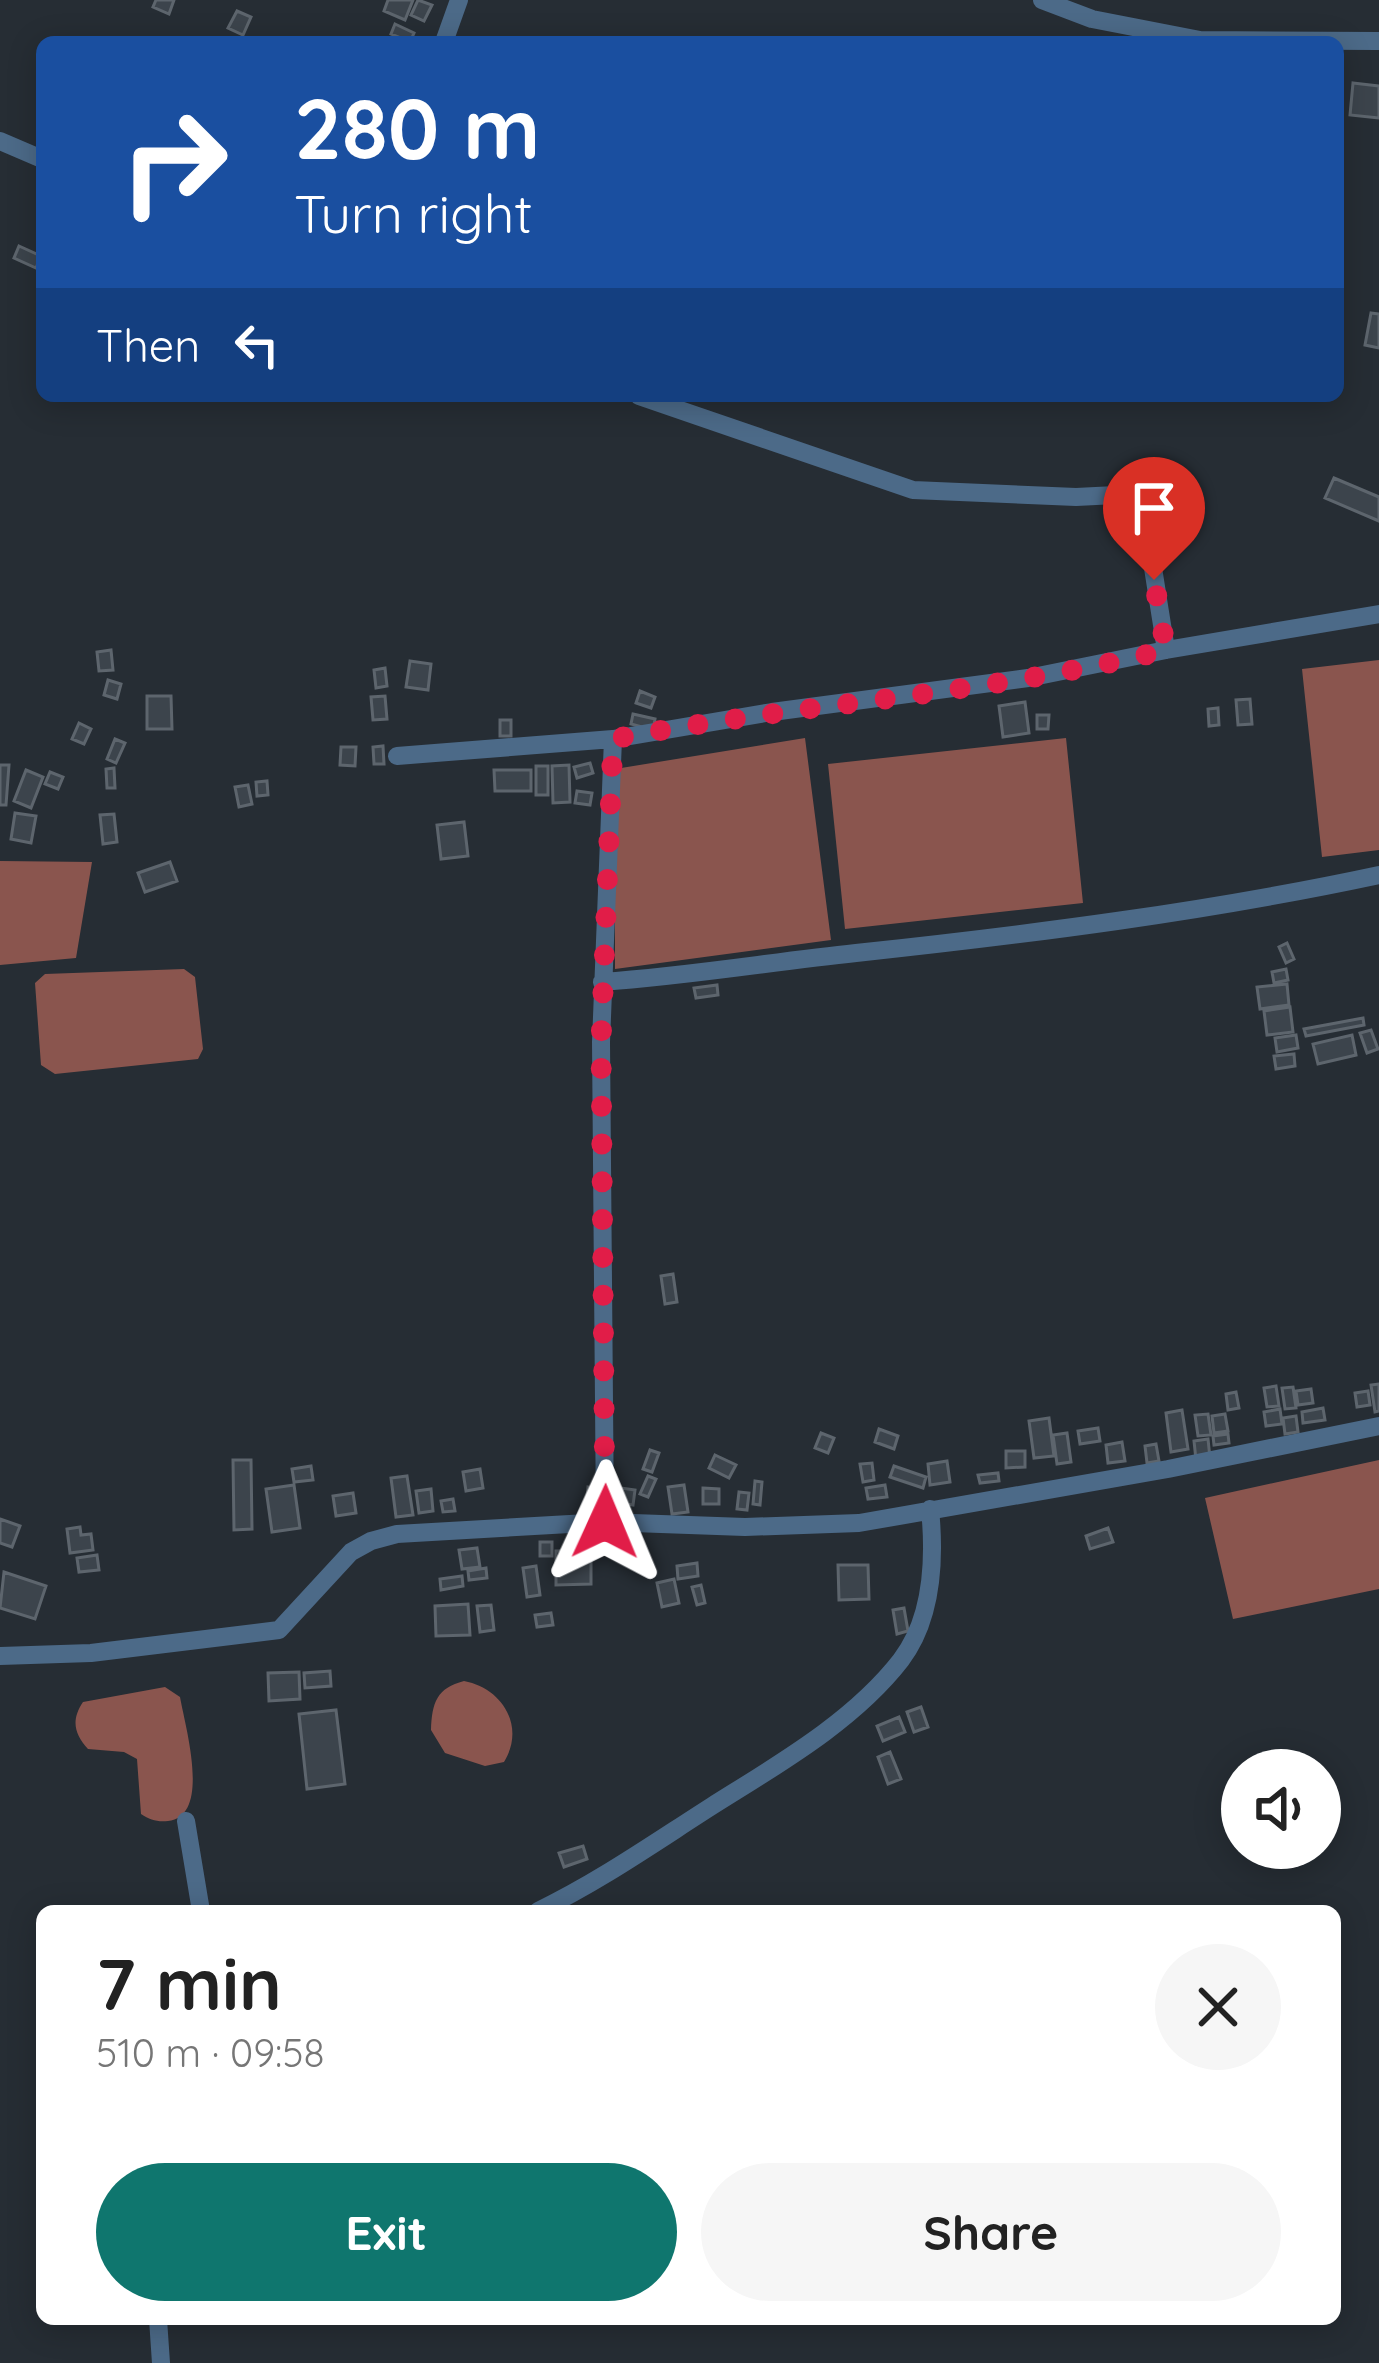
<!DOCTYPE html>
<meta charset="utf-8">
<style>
body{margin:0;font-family:Quicksand,sans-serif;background:#f6f6f6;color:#222;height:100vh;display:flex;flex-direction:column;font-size:45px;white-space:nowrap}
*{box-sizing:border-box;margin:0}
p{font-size:39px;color:#767676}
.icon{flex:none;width:66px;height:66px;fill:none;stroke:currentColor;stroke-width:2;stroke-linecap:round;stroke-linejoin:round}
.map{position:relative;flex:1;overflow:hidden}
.side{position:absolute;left:36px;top:1905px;width:1305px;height:420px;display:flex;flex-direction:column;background:#fff;border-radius:18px;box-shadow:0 6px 30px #0003}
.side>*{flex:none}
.top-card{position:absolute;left:36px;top:36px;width:1308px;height:366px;border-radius:18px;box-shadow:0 6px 30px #0003;background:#1a4fa0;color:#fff;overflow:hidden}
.tools{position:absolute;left:1221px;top:1749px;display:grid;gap:24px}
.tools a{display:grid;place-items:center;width:120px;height:120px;border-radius:50%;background:#fff;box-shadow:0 6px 30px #0003;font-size:60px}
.pin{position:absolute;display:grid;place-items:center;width:102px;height:102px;color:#fff;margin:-123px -51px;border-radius:50% 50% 50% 0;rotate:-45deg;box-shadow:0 0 12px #0007}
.pin .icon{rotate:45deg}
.me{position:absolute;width:132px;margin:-66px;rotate:1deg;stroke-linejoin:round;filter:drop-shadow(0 0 9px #0008)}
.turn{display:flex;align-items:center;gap:42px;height:252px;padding:0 60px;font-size:54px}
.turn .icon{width:156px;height:156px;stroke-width:2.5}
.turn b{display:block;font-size:84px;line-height:102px}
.then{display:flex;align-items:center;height:114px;padding:0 60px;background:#0003;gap:24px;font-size:45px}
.round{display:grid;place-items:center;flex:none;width:126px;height:126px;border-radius:63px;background:#f6f6f6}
.headline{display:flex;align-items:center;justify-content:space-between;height:204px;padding:0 60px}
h1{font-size:72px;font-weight:800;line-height:90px}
.primary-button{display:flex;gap:24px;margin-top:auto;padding:24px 60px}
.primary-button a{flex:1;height:138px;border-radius:72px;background:#0f766e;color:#fff;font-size:48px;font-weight:800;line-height:138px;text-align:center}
.primary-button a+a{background:#f6f6f6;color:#222}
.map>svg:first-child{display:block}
.water{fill:#8a554e}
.building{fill:#3c444c;stroke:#5d656d;stroke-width:3}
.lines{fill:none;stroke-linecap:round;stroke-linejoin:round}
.minor{stroke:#4c6a88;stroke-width:18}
.route{stroke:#e11d48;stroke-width:21;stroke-dasharray:0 37.8}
</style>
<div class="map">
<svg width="1379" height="2363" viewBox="0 0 1379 2363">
<rect width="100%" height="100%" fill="#262d34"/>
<!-- water -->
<path class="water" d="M 1379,660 L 1379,850 L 1322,857 L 1302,669 Z
M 805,738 L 831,940 L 615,969 L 615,769 Z
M 1066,738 L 1083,903 L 845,929 L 828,764 Z
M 0,861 L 92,862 L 76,958 L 0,965 Z
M 184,969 L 195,977 L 203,1049 L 198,1059 L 55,1074 L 41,1065 L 35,983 L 45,974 Z
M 1379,1460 L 1379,1589 L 1233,1619 L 1205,1498 Z
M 464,1681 C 502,1688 526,1726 504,1762 L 485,1766 L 445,1753 L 431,1730 C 432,1702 437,1688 464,1681 Z
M 165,1687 L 180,1697 C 185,1726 212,1816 168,1821 C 157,1822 150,1820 141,1814 L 137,1759 L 124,1752 L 88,1749 C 74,1734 71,1720 83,1702 Z"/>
<!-- building -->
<path class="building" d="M 156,0 L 174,0 L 169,14 L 153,7 Z
M 388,0 L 413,0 L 405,20 L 384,11 Z
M 418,0 L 432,5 L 424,21 L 411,15 Z
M 237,11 L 251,17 L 243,35 L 228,28 Z
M 395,24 L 414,33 L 410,42 L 391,34 Z
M 1353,83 L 1379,86 L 1379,118 L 1350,115 Z
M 19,246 L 41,256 L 36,268 L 14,258 Z
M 1371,313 L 1379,314 L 1379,348 L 1365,345 Z
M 1334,478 L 1379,497 L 1379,521 L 1325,498 Z
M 111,650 L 113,670 L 99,671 L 97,652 Z
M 410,661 L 431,664 L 428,690 L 406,687 Z
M 385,668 L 387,686 L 376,688 L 374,670 Z
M 108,680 L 121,684 L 117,699 L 104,695 Z
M 640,691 L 655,697 L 651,708 L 636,703 Z
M 147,696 L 171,696 L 172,729 L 147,729 Z
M 385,696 L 387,719 L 373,720 L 371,697 Z
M 1250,699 L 1252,724 L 1238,725 L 1236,700 Z
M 1025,702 L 1029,733 L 1003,737 L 999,706 Z
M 1218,708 L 1219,725 L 1209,726 L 1208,709 Z
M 633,714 L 655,719 L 653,730 L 631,724 Z
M 1037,715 L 1049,715 L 1048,729 L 1037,729 Z
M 500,720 L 511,720 L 511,736 L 500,736 Z
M 79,723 L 91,729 L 84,744 L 72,739 Z
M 115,739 L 125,743 L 116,763 L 107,759 Z
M 383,746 L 384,764 L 374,764 L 373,747 Z
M 341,747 L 356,747 L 355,766 L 340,765 Z
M 590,763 L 593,773 L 577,778 L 574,767 Z
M 0,765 L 9,765 L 6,805 L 0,805 Z
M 569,765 L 570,802 L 553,803 L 552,766 Z
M 536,766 L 548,766 L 548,795 L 536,795 Z
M 114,768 L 115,788 L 107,788 L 106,769 Z
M 26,770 L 43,777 L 31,808 L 14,801 Z
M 494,770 L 531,770 L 531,791 L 495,791 Z
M 50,772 L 63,777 L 58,789 L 45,784 Z
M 267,781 L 268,795 L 257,796 L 256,782 Z
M 248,785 L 252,804 L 239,807 L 235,787 Z
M 577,791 L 592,793 L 590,805 L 575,803 Z
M 15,813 L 36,816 L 31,843 L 11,839 Z
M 114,814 L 117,842 L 103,844 L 100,815 Z
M 464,822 L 468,856 L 441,859 L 437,825 Z
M 170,862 L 177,881 L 145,892 L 138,873 Z
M 1287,943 L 1294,959 L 1286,963 L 1279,947 Z
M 1286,969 L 1288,980 L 1274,983 L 1272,972 Z
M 1287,984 L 1289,1005 L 1260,1009 L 1257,987 Z
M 717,985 L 718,995 L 696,998 L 694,988 Z
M 1290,1007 L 1293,1032 L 1267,1035 L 1264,1011 Z
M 1363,1018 L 1364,1025 L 1306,1036 L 1304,1029 Z
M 1371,1030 L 1378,1049 L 1367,1053 L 1360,1033 Z
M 1296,1035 L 1298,1048 L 1277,1052 L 1275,1038 Z
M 1352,1035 L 1356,1055 L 1318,1064 L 1313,1044 Z
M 1294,1054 L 1295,1066 L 1276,1069 L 1274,1056 Z
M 673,1274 L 677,1302 L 665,1304 L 661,1276 Z
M 1379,1384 L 1379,1411 L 1375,1412 L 1371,1385 Z
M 1276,1386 L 1279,1406 L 1267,1407 L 1264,1388 Z
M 1293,1387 L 1296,1408 L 1285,1409 L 1282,1388 Z
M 1311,1389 L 1313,1403 L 1298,1405 L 1296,1391 Z
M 1368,1391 L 1370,1405 L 1357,1407 L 1355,1393 Z
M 1236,1392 L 1239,1408 L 1228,1410 L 1226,1394 Z
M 1323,1408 L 1325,1420 L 1303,1423 L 1302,1412 Z
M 1280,1409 L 1282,1424 L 1266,1426 L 1264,1412 Z
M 1182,1410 L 1188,1449 L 1171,1452 L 1166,1413 Z
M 1208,1414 L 1211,1435 L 1198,1436 L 1195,1415 Z
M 1225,1414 L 1228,1431 L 1214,1433 L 1212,1416 Z
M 1296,1416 L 1298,1432 L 1285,1434 L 1283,1418 Z
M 1049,1418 L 1054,1456 L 1034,1458 L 1029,1421 Z
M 1098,1428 L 1100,1441 L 1080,1444 L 1078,1431 Z
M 879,1429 L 898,1436 L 894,1449 L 875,1442 Z
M 821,1433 L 834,1438 L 828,1453 L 815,1448 Z
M 1067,1433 L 1071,1462 L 1057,1464 L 1053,1435 Z
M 1228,1434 L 1229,1443 L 1214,1445 L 1213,1436 Z
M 1208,1439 L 1210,1458 L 1196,1460 L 1194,1441 Z
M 1122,1442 L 1125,1461 L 1108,1463 L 1106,1445 Z
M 1156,1444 L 1159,1461 L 1147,1463 L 1145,1446 Z
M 650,1450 L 659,1453 L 652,1472 L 643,1469 Z
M 1006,1451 L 1025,1451 L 1025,1467 L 1006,1468 Z
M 715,1455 L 736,1465 L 729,1478 L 709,1468 Z
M 233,1460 L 251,1460 L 252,1529 L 234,1530 Z
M 947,1461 L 950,1482 L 930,1485 L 928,1464 Z
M 872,1463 L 874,1480 L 863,1482 L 860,1464 Z
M 311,1466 L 313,1480 L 294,1482 L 292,1469 Z
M 894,1466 L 926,1477 L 923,1488 L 890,1477 Z
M 480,1469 L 483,1488 L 466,1491 L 463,1472 Z
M 998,1473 L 999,1481 L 980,1483 L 978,1475 Z
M 407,1476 L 413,1515 L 396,1517 L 391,1478 Z
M 648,1476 L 656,1479 L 648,1497 L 640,1494 Z
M 755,1481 L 762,1482 L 760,1505 L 753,1504 Z
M 294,1485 L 300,1528 L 272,1532 L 266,1489 Z
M 684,1485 L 688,1512 L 672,1514 L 668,1487 Z
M 885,1485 L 887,1497 L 868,1499 L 866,1488 Z
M 588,1487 L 599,1488 L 597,1509 L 586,1508 Z
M 614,1487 L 635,1490 L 633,1505 L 612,1502 Z
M 703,1488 L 719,1489 L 719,1504 L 703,1504 Z
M 431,1489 L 433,1511 L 419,1513 L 416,1491 Z
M 739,1492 L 749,1493 L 747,1510 L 737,1509 Z
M 353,1493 L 356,1513 L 336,1516 L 333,1496 Z
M 453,1499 L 455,1511 L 443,1512 L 441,1501 Z
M 0,1519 L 20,1526 L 12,1547 L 0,1543 Z
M 80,1527 L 81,1535 L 91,1534 L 93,1550 L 70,1553 L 67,1529 Z
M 1108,1528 L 1113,1542 L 1090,1549 L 1086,1536 Z
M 540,1542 L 552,1542 L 552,1556 L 540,1556 Z
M 477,1548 L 480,1567 L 462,1569 L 459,1550 Z
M 591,1550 L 591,1584 L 556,1585 L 556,1551 Z
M 97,1555 L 99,1570 L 79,1572 L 77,1558 Z
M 697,1563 L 698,1576 L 678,1579 L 677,1566 Z
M 838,1565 L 868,1565 L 869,1599 L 839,1600 Z
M 536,1566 L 540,1595 L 527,1597 L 523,1568 Z
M 486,1568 L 487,1578 L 469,1580 L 468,1571 Z
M 4,1572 L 46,1586 L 35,1619 L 0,1608 Z
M 462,1576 L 463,1586 L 441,1590 L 440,1579 Z
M 674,1579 L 679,1603 L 662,1607 L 657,1583 Z
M 701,1585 L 705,1603 L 697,1605 L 692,1587 Z
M 468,1604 L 470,1635 L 436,1636 L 435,1606 Z
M 491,1605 L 494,1630 L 480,1632 L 477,1606 Z
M 904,1608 L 908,1631 L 897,1634 L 893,1610 Z
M 551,1613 L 553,1625 L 537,1627 L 535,1615 Z
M 330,1671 L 331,1686 L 305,1688 L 304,1673 Z
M 299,1672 L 300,1699 L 269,1701 L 268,1673 Z
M 921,1707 L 928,1727 L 914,1732 L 907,1712 Z
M 336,1710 L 345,1784 L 307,1789 L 299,1714 Z
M 899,1717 L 905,1732 L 883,1741 L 877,1726 Z
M 890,1752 L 901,1779 L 888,1784 L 878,1757 Z
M 583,1846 L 587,1859 L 564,1867 L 559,1853 Z"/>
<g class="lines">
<!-- minor -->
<path class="minor" d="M 1042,0 L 1092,19 L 1200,40 L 1379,41
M 444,42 L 459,0
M 0,141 L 42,159
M 639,396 L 913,490 L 1076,497 L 1136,494 L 1150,549 L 1166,650
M 397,756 L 613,739 L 772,712 L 1028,678 L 1166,650 L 1379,614
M 602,982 C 688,976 771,962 856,953 C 1032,934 1206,912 1379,875
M 605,1522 L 601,1042 L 613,739
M 0,1656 L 91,1653 L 279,1630 L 351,1552 L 371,1541 L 397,1534 L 605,1522 L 745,1527 L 859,1523 L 1168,1469 L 1379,1426
M 186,1821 L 201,1911
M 538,1911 C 600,1881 654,1843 712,1806 C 777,1765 853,1722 901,1660 C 933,1618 935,1559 930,1509
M 158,2319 L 161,2363"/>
</g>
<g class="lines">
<!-- route -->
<path class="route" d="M 605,1522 L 601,1042 L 613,739 C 796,704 985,695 1166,650 L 1154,580"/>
</g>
</svg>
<div class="tools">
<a><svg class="icon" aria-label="sound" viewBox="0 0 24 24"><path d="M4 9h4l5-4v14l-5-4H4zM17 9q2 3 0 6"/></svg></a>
</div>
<div class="pin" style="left:1154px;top:580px;background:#d93025"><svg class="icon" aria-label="arrive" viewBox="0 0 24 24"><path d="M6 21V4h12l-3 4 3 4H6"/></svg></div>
<svg class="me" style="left:605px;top:1522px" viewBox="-20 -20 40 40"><path d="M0-17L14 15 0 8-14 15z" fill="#e11d48" stroke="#fff" stroke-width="4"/></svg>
<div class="top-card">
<div class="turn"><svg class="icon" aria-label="right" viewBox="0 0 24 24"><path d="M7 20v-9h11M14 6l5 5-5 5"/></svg><div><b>280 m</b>Turn right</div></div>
<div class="then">Then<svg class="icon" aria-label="left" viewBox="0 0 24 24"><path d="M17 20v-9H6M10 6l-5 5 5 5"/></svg></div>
</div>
<section class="side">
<div class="headline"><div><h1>7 min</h1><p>510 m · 09:58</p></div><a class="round"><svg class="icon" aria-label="close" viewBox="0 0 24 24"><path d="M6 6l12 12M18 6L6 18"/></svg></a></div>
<div class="primary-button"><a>Exit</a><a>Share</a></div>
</section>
</div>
